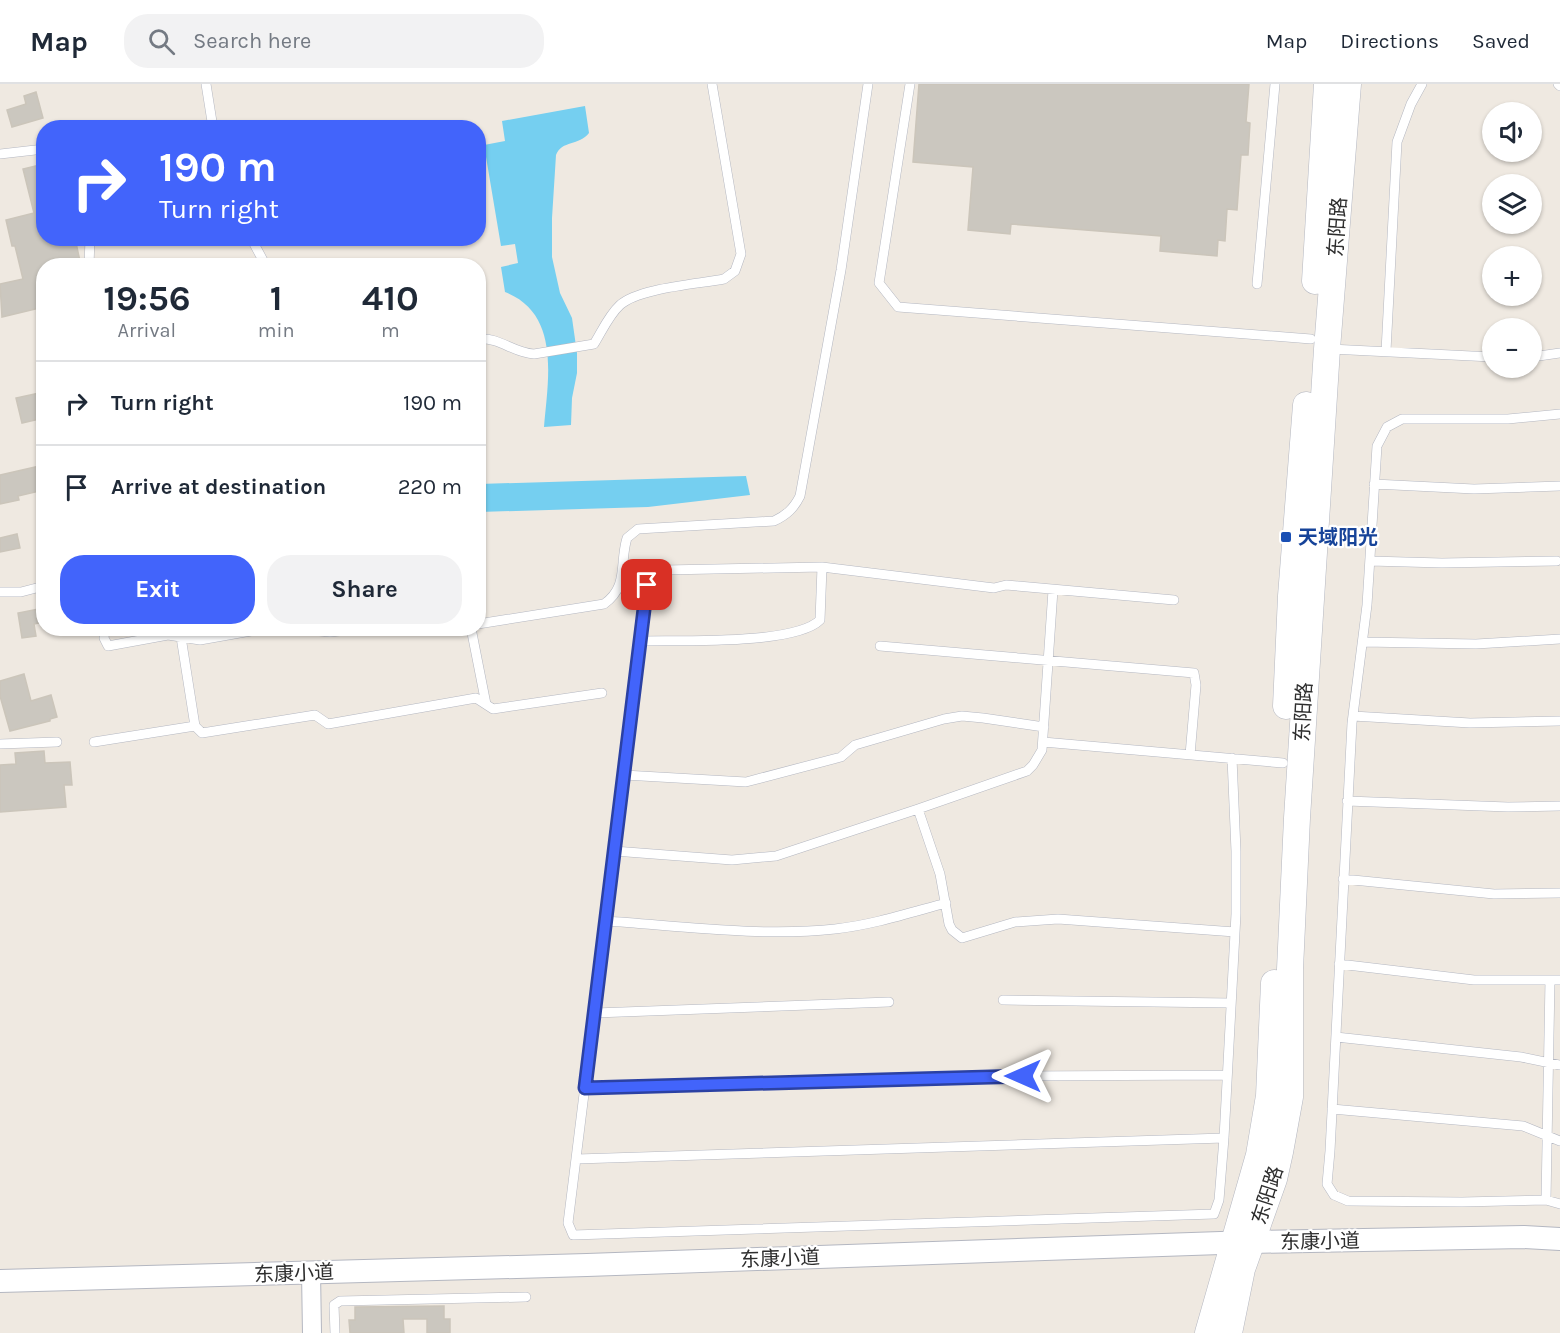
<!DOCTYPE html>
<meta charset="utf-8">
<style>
body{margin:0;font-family:Karla,"Noto Sans SC",sans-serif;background:#f2f2f3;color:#1f2937;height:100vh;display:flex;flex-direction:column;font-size:22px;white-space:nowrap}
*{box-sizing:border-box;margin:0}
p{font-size:20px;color:#747a83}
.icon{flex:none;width:33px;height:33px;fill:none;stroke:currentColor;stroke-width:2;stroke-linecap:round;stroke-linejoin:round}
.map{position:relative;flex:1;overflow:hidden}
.details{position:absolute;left:36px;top:174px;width:450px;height:378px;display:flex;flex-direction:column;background:#fff;border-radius:24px;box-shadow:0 2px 4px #0004}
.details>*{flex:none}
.hud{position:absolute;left:36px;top:36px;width:450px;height:126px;border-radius:24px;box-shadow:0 2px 4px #0004;background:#4264fb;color:#fff;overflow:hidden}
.buttons{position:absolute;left:1482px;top:18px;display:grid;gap:12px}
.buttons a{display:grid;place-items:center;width:60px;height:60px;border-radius:50%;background:#fff;box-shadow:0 2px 4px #0004;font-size:30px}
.pin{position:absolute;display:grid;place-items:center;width:51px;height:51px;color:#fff;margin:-26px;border-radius:12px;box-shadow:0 3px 9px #0006}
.me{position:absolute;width:66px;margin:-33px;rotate:270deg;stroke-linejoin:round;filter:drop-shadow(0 0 4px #0008)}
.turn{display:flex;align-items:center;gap:21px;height:126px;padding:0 24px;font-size:27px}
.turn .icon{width:78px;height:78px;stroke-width:2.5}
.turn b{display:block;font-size:42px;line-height:51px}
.eta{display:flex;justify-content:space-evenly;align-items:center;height:102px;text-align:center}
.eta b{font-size:36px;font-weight:700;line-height:42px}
.action{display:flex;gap:12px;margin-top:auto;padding:12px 24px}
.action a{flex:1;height:69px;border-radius:24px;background:#4264fb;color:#fff;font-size:24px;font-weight:700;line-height:69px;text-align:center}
.action a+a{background:#f2f2f3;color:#1f2937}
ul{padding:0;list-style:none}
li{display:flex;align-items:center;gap:18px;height:84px;padding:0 24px;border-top:2px solid #e0e1e3}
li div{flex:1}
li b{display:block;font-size:22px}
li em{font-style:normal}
header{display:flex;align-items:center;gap:36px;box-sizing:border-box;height:84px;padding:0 30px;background:#fff;border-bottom:2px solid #e0e1e3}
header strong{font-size:28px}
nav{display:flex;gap:33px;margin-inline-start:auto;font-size:21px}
.search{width:420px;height:54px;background:#f2f2f3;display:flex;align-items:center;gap:15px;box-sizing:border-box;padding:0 21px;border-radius:24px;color:#747a83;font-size:22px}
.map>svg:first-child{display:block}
.water{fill:#75cff0}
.building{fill:#cbc7bf;stroke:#cbc5ba;stroke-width:1.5}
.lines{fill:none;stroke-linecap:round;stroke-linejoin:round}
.service-casing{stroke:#b4b7c1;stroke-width:10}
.minor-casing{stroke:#b4b7c1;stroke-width:20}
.tertiary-casing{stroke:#b4b7c1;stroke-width:24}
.secondary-casing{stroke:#b4b7c1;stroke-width:27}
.service{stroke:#fff;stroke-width:9}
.minor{stroke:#fff;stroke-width:18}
.tertiary{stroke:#fff;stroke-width:22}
.secondary{stroke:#fff;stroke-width:26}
.route-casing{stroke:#2b41a3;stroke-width:15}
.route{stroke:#4264fb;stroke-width:10}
.transit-dot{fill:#1a4fb4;stroke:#fff;stroke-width:2}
.labels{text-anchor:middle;stroke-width:4.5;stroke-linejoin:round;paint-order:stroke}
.street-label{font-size:20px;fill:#2e2e2e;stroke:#fff}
.transit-label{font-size:20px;font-weight:bold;fill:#164399;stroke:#fff;text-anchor:start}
</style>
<header>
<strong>Map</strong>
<div class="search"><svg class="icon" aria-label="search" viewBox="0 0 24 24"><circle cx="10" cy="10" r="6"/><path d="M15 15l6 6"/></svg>Search here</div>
<nav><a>Map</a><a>Directions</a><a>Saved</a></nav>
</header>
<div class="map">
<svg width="1560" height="1249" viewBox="0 0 1560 1249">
<rect width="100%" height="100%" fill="#efe9e1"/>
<!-- water -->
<path class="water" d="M 585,22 L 589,49 C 579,62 562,56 556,71 L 552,134 L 552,173 L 560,209 L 572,234 L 577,269 L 577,289 L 572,314 L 571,341 L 544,343 C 548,295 561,230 505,208 L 501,183 L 518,179 L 515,160 L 501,162 L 484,61 L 505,57 L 502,37 Z
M 746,392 L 750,411 L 648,423 L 479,428 L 479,400 Z"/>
<!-- building -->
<path class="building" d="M 919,0 L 1249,0 L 1246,38 L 1250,39 L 1248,71 L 1241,71 L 1237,126 L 1227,125 L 1225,157 L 1218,156 L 1217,172 L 1160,167 L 1161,152 L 1011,140 L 1010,150 L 968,146 L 973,83 L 913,78 Z
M 36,8 L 43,34 L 12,43 L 7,26 L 26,20 L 24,12 Z
M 44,80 L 44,154 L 75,154 L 81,182 L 44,182 L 44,223 L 2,233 L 0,200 L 23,195 L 15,162 L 12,162 L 6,136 L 34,129 L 23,85 Z
M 44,308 L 44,334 L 22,339 L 16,314 Z
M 44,381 L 44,406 L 18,412 L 19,416 L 0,420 L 0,391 Z
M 17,450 L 20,464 L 0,468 L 0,454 Z
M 44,524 L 44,538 L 34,540 L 36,552 L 22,554 L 18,529 Z
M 24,590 L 31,617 L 51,611 L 57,633 L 50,635 L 50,637 L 10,647 L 0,612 L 0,597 Z
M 44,667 L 45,679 L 70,678 L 72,701 L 64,701 L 66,723 L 0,728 L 0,681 L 16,680 L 15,669 Z
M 444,1222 L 444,1235 L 450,1235 L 450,1249 L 427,1249 L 427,1235 L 403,1235 L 404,1249 L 350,1249 L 349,1236 L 355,1236 L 355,1223 Z"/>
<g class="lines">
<defs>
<path id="service" d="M 206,0 L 213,44
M 910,0 L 879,199 L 898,223 L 1311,255
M 1558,0 L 1560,2
M 0,70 L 44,65
M 251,154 L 266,182
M 89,182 L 90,154
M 1257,200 L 1275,0
M 478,255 C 500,253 513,269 534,270 L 594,260 C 602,247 609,231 620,221 C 638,204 699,200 724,195 L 735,187 L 741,170 L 712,0
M 1330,265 L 1492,273
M 1386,267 L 1397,58 L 1411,20 L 1422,0
M 1532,273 L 1560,269
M 1560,330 L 1508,335 L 1402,335 L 1387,343 L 1377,362 L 1367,521 L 1352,639 L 1330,1067 L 1327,1100 L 1334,1111 L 1348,1117 L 1462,1118 L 1546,1116 L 1560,1120
M 1374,400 L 1474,405 L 1560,402
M 1370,477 L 1442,479 L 1557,477
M 0,508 L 21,508 L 44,502
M 1174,516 L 1006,501 L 994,504 L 822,483 L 665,486 L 653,492 L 647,502 L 568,1139 L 573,1151 L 1214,1130 L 1219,1116 L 1224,1054 L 1236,830 L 1236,767 L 1232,674
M 478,540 L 604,520 C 629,502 619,480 627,454 L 638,445 L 774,437 C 787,431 794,424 800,412 L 841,186 L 868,0
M 105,544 L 104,554 L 108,562 L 168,551 L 200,556 L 268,544
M 288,544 L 330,548 L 368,544
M 471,544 L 486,620
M 181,553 L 195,642
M 640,557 C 679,556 795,561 820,536 L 822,483
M 1363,558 L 1476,560 L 1560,555
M 880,562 L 1194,589 L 1196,601 L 1190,671
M 1353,632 L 1470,639 L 1560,637
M 94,658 L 195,642 L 202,649 L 315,631 L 328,640 L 476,614 L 493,625 L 602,609
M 1043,658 L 1283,679
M 0,660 L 57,658
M 624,691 L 746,698 L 841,673 L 855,661 L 944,635 L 962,632 L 983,634 L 1044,643
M 1347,717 L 1508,723 L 1560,722
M 918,725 L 940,790 L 949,840 L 952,846 L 962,854 L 1015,838 L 1058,835 L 1235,848
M 614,767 L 732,776 L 776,772 L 918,725 L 1027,687 L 1033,681 L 1042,666 L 1053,506
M 1343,795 L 1494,810 L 1560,809
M 606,837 C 680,842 761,853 835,845 C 872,841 909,829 946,819
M 1339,880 L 1474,896 L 1560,896
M 1003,916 L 1231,919
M 595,929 L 889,918
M 1336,953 L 1521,973 L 1560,981
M 585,1004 L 1001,992 L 1227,991
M 1332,1025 L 1523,1042 L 1560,1057
M 577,1075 L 1224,1054
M 1546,1116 L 1550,896
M 335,1249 L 334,1221 L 340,1217 L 526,1213"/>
<path id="minor" d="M 311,1188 L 312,1249"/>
<path id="tertiary" d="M 0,1197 L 587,1181 L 1250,1158 L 1524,1153 L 1560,1155"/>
<path id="secondary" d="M 1315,197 L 1327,0
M 1286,622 L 1291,512 L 1306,321
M 1208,1249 L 1259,1071 L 1269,1012 L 1274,899
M 1229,1249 L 1242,1185 L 1274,1095 L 1280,1068 L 1290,1013 L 1290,885 L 1297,734 L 1327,265 L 1348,0"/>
</defs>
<!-- service casing -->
<use href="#service" class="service-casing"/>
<!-- minor casing -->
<use href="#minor" class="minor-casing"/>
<!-- tertiary casing -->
<use href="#tertiary" class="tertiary-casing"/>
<!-- secondary casing -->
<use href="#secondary" class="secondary-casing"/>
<!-- service -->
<use href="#service" class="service"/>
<!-- minor -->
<use href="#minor" class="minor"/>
<!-- tertiary -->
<use href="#tertiary" class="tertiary"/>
<!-- secondary -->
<use href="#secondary" class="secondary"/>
</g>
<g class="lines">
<defs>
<path id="route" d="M 647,501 L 585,1004 L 1023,992"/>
</defs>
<!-- route casing -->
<use href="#route" class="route-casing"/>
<!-- route -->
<use href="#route" class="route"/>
</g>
<!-- markers -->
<rect class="transit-dot" x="1280" y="447" width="12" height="12" rx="3"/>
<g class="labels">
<!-- street labels -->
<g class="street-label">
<text transform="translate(1337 143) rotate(-86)" y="7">东阳路</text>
<text transform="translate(1303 628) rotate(-87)" y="7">东阳路</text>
<text transform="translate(1267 1111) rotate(-72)" y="7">东阳路</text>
<text transform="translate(1320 1157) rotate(-1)" y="7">东康小道</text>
<text transform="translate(780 1174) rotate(-2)" y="7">东康小道</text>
<text transform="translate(294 1189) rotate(-2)" y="7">东康小道</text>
</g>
<!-- transit labels -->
<g class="transit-label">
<text x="1298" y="460">天域阳光</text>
</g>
</g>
</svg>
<div class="buttons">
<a><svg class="icon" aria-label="sound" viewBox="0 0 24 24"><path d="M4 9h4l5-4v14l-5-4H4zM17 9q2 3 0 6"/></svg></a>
<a><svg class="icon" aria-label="layers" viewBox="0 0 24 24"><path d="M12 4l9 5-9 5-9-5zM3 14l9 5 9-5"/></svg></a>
<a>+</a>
<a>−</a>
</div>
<div class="pin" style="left:647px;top:501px;background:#d93025"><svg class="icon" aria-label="arrive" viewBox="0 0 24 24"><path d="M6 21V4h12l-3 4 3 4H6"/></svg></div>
<svg class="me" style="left:1023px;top:992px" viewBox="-20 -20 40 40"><path d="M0-17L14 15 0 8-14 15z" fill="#4264fb" stroke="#fff" stroke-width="4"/></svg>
<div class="hud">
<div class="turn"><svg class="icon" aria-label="right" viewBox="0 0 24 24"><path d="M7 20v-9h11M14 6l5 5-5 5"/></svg><div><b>190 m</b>Turn right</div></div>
</div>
<section class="details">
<div class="eta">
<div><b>19:56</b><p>Arrival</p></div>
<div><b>1</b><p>min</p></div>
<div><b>410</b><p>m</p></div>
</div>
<ul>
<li><svg class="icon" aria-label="right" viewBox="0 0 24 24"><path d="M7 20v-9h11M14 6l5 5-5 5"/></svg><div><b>Turn right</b></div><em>190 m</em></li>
<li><svg class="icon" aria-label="arrive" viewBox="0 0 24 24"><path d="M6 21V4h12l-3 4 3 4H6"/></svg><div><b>Arrive at destination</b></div><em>220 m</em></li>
</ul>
<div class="action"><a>Exit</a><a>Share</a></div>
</section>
</div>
